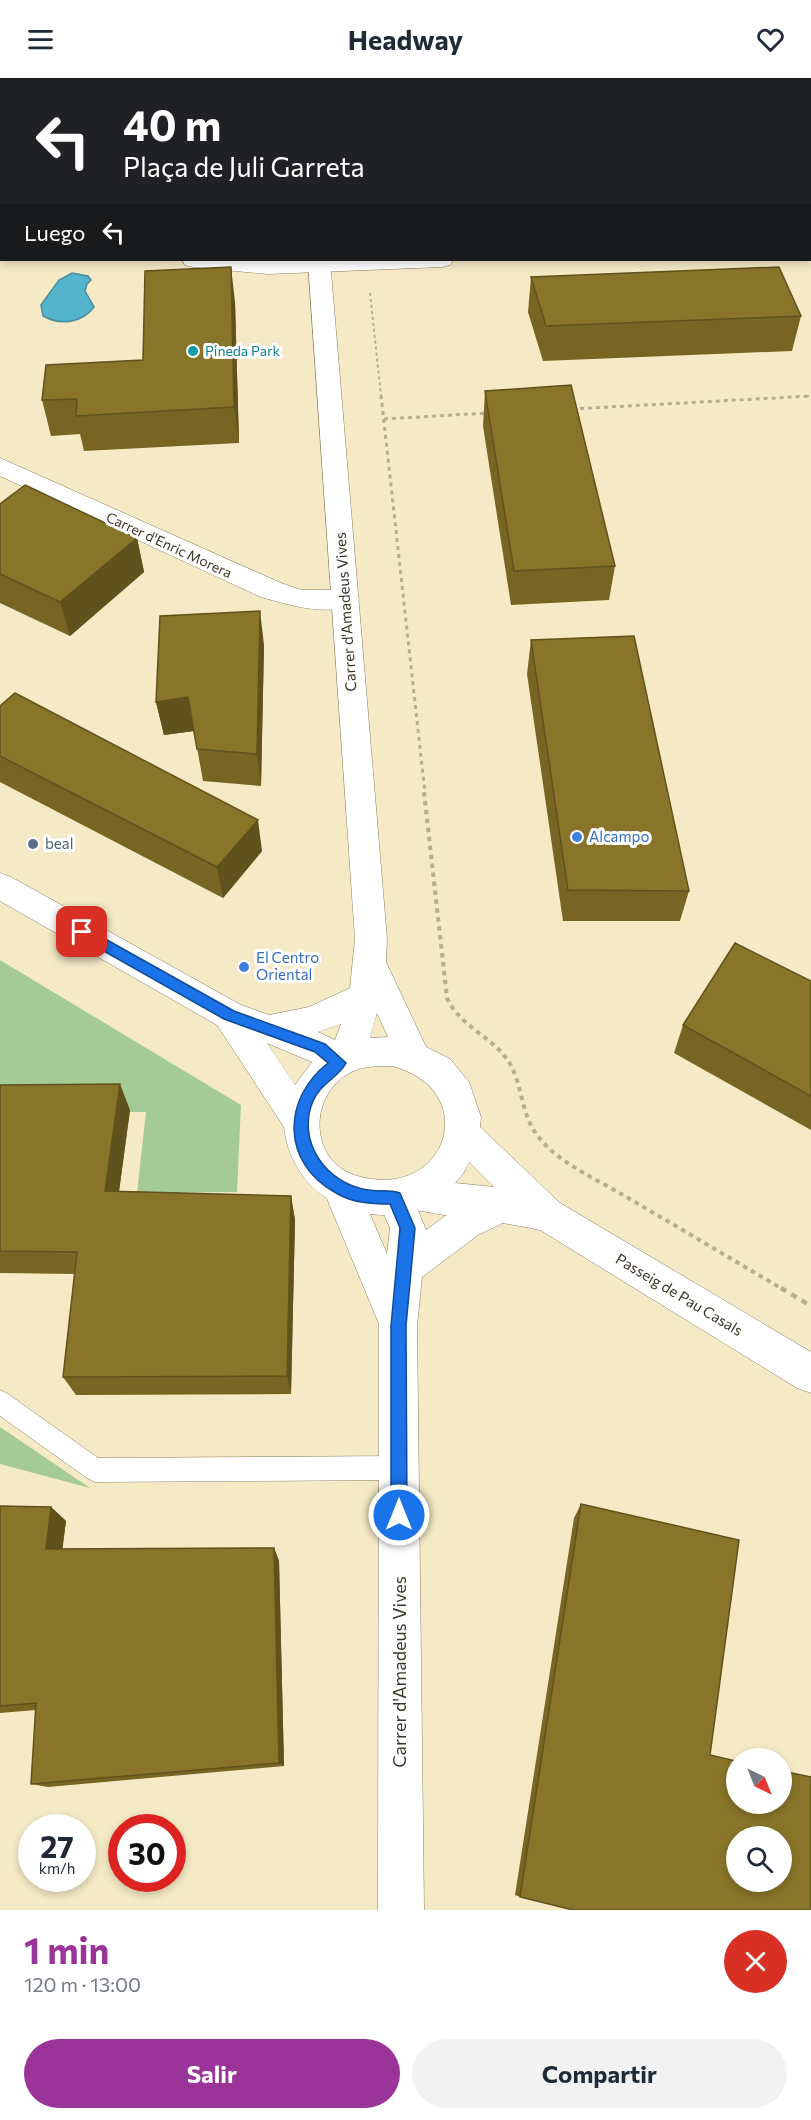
<!DOCTYPE html>
<html lang="es">
<meta charset="utf-8">
<style>
body{margin:0;font-family:Commissioner,sans-serif;background:#f2f2f3;color:#1f2937;height:100vh;display:flex;flex-direction:column;font-size:22px;white-space:nowrap}
*{box-sizing:border-box;margin:0}
p{font-size:20px;color:#747a83}
.icon{flex:none;width:33px;height:33px;fill:none;stroke:currentColor;stroke-width:2;stroke-linecap:round;stroke-linejoin:round}
.map{position:relative;height:1832px;overflow:hidden}
.sheet{display:flex;flex-direction:column;background:#fff;flex:1}
.sheet>*{flex:none}
.top-card{position:absolute;left:0px;top:0px;width:812px;height:183px;box-shadow:0 3px 9px #0003;background:#202124;color:#fff;overflow:hidden}
.needle{width:39px;rotate:137deg}
.tools{position:absolute;left:726px;top:1670px;display:grid;gap:12px}
.tools a{display:grid;place-items:center;width:66px;height:66px;border-radius:50%;background:#fff;box-shadow:0 3px 9px #0003;font-size:30px}
.speed{position:absolute;left:18px;top:1736px;display:flex;gap:12px;font-size:30px;font-weight:700;text-align:center}
.speed>*{display:grid;place-content:center;width:78px;height:78px;border-radius:50%;background:#fff;box-shadow:0 3px 9px #0003;line-height:1}
.speed small{font-size:15px;font-weight:400}
.speed .limit{border:9px solid #d22;background:#fff;color:#111}
.pin{position:absolute;display:grid;place-items:center;width:51px;height:51px;color:#fff;margin:-26px;border-radius:12px;box-shadow:0 3px 9px #0006}
.me{position:absolute;width:66px;margin:-33px;rotate:0deg;stroke-linejoin:round;filter:drop-shadow(0 0 4px #0008)}
.turn{display:flex;align-items:center;gap:21px;height:126px;padding:0 24px;font-size:27px}
.turn .icon{width:78px;height:78px;stroke-width:2.5}
.turn b{display:block;font-size:42px;line-height:51px}
.then{display:flex;align-items:center;height:57px;padding:0 24px;background:#0003;gap:12px;font-size:22px}
.round{display:grid;place-items:center;flex:none;width:63px;height:63px;border-radius:32px;background:#f2f2f3}
.overview{display:flex;align-items:center;justify-content:space-between;height:102px;padding:0 24px}
h1{font-size:36px;font-weight:700;line-height:45px;color:#9a3499}
.cta{display:flex;gap:12px;margin-top:auto;padding:12px 24px}
.cta a{flex:1;height:69px;border-radius:36px;background:#9a3499;color:#fff;font-size:24px;font-weight:700;line-height:69px;text-align:center}
.cta a+a{background:#f2f2f3;color:#1f2937}
header{display:flex;justify-content:space-between;align-items:center;height:78px;padding:0 24px;background:#fff;font-size:27px;font-weight:700}
.map>svg:first-child{display:block}
.green{fill:#a4cb95}
.water{fill:#53b4cc;stroke:#4c8e9b;stroke-width:1.5}
.lines{fill:none;stroke-linecap:round;stroke-linejoin:round}
.service-casing{stroke:#897f5d;stroke-width:1}
.minor-casing{stroke:#897f5d;stroke-width:1}
.tertiary-casing{stroke:#897f5d;stroke-width:1}
.path-far3{stroke:#b7ae91;stroke-width:2;stroke-dasharray:3 3;stroke-linecap:butt}
.path-far2{stroke:#b7ae91;stroke-width:3;stroke-dasharray:4 4;stroke-linecap:butt}
.path-far1{stroke:#b7ae91;stroke-width:4;stroke-dasharray:4.5 4.5;stroke-linecap:butt}
.path{stroke:#b7ae91;stroke-width:4.5;stroke-dasharray:6 6;stroke-linecap:butt}
.service{fill:#fff;fill-rule:evenodd}
.minor{fill:#fff;fill-rule:evenodd}
.tertiary{fill:#fff;fill-rule:evenodd}
.wall{fill:#766523}
.shaded-wall{fill:#60521d}
.building{fill:#897529;stroke:#60521d;stroke-width:1.5;fill-rule:evenodd}
.route{fill:#1a73e8;stroke:#114b97;stroke-width:1.5}
.culture-dot{fill:#0f9aa8;stroke:#fff;stroke-width:2}
.shop-dot{fill:#3f7fe0;stroke:#fff;stroke-width:2}
.service-dot{fill:#5c6f8a;stroke:#fff;stroke-width:2}
.labels{text-anchor:middle;stroke-width:6;stroke-linejoin:round;paint-order:stroke}
.far-culture-label{font-size:14px;fill:#0d838f;stroke:#fff;text-anchor:start}
.far-street-label{font-size:14px;fill:#3b3728;stroke:#fff}
.street-label{font-size:15px;fill:#3b3728;stroke:#fff}
.shop-label{font-size:15px;fill:#366cbe;stroke:#fff;text-anchor:start}
.service-label{font-size:15px;fill:#4e5e75;stroke:#fff;text-anchor:start}
.near-street-label{font-size:18px;fill:#3b3728;stroke:#fff}
</style>
<header><svg class="icon" aria-label="menu" viewBox="0 0 24 24"><path d="M4 6h16M4 12h16M4 18h16"/></svg>Headway<svg class="icon" aria-label="heart" viewBox="0 0 24 24"><path d="M12 20l-8-8c-3-5 5-10 8-4 3-6 11-1 8 4z"/></svg></header>
<div class="map">
<svg width="811" height="1832" viewBox="0 0 811 1832">
<rect width="100%" height="100%" fill="#f5eac5"/>
<!-- green -->
<path class="green" d="M 393,0 L 780,0 L 780,1 L 393,2 Z
M 0,882 L 241,1027 L 237,1114 L 137,1115 L 146,1034 L 0,1034 Z
M 0,1349 L 90,1410 L 0,1386 Z"/>
<!-- water -->
<path class="water" d="M 72,195 L 88,198 L 91,202 L 87,206 L 85,213 L 94,229 C 82,245 61,248 43,238 L 41,227 L 59,202 Z"/>
<g class="lines">
<defs>
<path id="service" d="M 0,1312 L 8,1316 L 98,1380 L 399,1378 L 407,1382 L 411,1390 L 407,1398 L 399,1402 L 95,1404 L 87,1400 L 0,1338 Z"/>
<path id="minor" d="M 0,0 L 13,0 L 13,2 L 2,2 L 2,7 Z
M 2,35 L 2,84 L 0,84 L 0,36 Z
M 0,130 L 2,130 L 2,142 L 0,142 Z
M 810,160 L 811,160 L 811,172 L 810,172 Z
M 182,182 L 453,182 L 450,187 L 442,189 L 268,196 L 193,189 L 185,187 Z
M 0,380 L 281,505 L 301,512 L 345,512 L 355,514 L 359,521 L 355,528 C 323,537 292,528 261,519 L 0,398 Z
M 341,1094 L 354,1099 L 387,1176 L 390,1150 L 377,1120 L 382,1108 L 395,1103 L 408,1108 L 426,1152 L 452,1133 L 502,1110 L 515,1115 L 520,1127 L 515,1139 L 478,1157 L 422,1199 L 417,1248 L 424,1832 L 378,1832 L 379,1246 L 323,1111 L 328,1099 Z"/>
<path id="tertiary" d="M 295,0 L 315,0 L 315,2 L 295,2 Z
M 308,182 L 330,182 L 387,861 L 386,884 L 426,969 L 450,981 L 469,1004 L 481,1039 L 480,1049 L 560,1125 L 811,1274 L 811,1315 L 797,1310 L 540,1152 C 508,1145 476,1141 444,1137 C 432,1135 419,1132 408,1132 C 400,1132 393,1136 385,1137 C 332,1137 290,1102 284,1049 L 217,947 L 0,823 L 0,795 L 11,799 L 241,927 L 269,937 L 309,929 L 350,910 L 355,861 ZM 377,935 L 388,959 L 370,960 ZM 341,946 L 335,962 L 318,954 ZM 267,965 L 312,984 L 295,1007 ZM 392,988 C 479,1011 450,1112 372,1101 C 357,1099 343,1095 332,1082 C 308,1053 320,1006 356,992 C 367,988 380,988 392,988 ZM 469,1084 L 494,1109 L 455,1105 L 463,1096 Z"/>
</defs>
<!-- service casing -->
<use href="#service" class="service-casing"/>
<!-- minor casing -->
<use href="#minor" class="minor-casing"/>
<!-- tertiary casing -->
<use href="#tertiary" class="tertiary-casing"/>
<!-- path-far3 -->
<path class="path-far3" d="M 370,215 L 381,318
M 806,318 L 811,318"/>
<!-- path-far2 -->
<path class="path-far2" d="M 381,317 L 425,715
M 572,331 L 811,318
M 384,341 L 487,335"/>
<!-- path-far1 -->
<path class="path-far1" d="M 424,714 L 447,920 C 459,947 490,958 507,981 C 523,1004 520,1035 537,1057 C 557,1084 594,1100 623,1117 C 676,1148 730,1180 784,1212"/>
<!-- path -->
<path class="path" d="M 781,1210 L 811,1228"/>
<!-- service -->
<use href="#service" class="service"/>
<!-- minor -->
<use href="#minor" class="minor"/>
<!-- tertiary -->
<use href="#tertiary" class="tertiary"/>
</g>
<!-- wall -->
<path class="wall" d="M 797,0 L 811,0 L 811,27 L 810,25 L 810,2 L 798,2 Z
M 531,199 L 801,238 L 792,273 L 543,283 L 528,234 Z
M 235,224 L 239,365 L 84,373 L 80,356 L 51,358 L 42,322 L 143,282 Z
M 485,313 L 615,488 L 609,522 L 511,527 L 483,348 Z
M 0,426 L 137,460 L 144,494 L 70,558 L 0,525 Z
M 531,562 L 689,813 L 680,843 L 563,843 L 527,596 Z
M 264,567 L 261,708 L 203,703 L 194,653 L 164,657 L 156,624 Z
M 0,628 L 262,773 L 223,820 L 0,704 Z
M 811,903 L 811,1052 L 674,975 L 683,947 Z
M 0,1007 L 130,1032 L 119,1113 L 291,1118 L 295,1142 L 291,1316 L 76,1317 L 63,1299 L 75,1196 L 0,1195 Z
M 581,1426 L 520,1819 L 515,1817 L 574,1440 Z
M 0,1428 L 51,1429 L 66,1443 L 62,1471 L 274,1470 L 279,1483 L 284,1688 L 48,1709 L 31,1706 L 36,1632 L 0,1635 Z"/>
<!-- shaded-wall -->
<path class="shaded-wall" d="M 231,189 L 235,224 L 239,365 L 234,329 Z
M 137,460 L 144,494 L 70,558 L 60,524 Z
M 260,533 L 264,567 L 261,708 L 257,676 Z
M 188,619 L 194,653 L 164,657 L 156,624 Z
M 258,742 L 262,773 L 223,820 L 217,789 Z
M 120,1006 L 130,1032 L 116,1136 L 105,1113 Z
M 291,1118 L 295,1142 L 291,1316 L 287,1298 Z
M 51,1429 L 66,1443 L 61,1483 L 46,1471 Z
M 274,1470 L 279,1483 L 284,1688 L 279,1685 Z"/>
<!-- building -->
<path class="building" d="M 46,0 L 223,0 L 223,2 L 46,2 Z
M 231,189 L 234,329 L 76,338 L 77,321 L 42,322 L 46,287 L 143,282 L 145,193 Z
M 779,189 L 801,238 L 546,248 L 531,199 Z
M 571,307 L 615,488 L 514,493 L 485,313 Z
M 25,407 L 137,460 L 60,524 L 0,496 L 0,426 Z
M 260,533 L 257,676 L 197,671 L 188,619 L 156,624 L 160,538 Z
M 634,558 L 689,813 L 568,812 L 531,562 Z
M 15,615 L 258,742 L 217,789 L 0,678 L 0,628 Z
M 735,865 L 811,903 L 811,1018 L 683,947 Z
M 120,1006 L 105,1113 L 291,1118 L 287,1298 L 63,1299 L 77,1174 L 0,1173 L 0,1007 Z
M 581,1426 L 739,1462 L 710,1677 L 736,1683 L 736,1725 L 782,1725 L 782,1693 L 811,1699 L 811,1832 L 573,1832 L 520,1819 ZM 736,1758 L 782,1758 L 782,1803 L 736,1803 Z
M 0,1428 L 51,1429 L 46,1471 L 274,1470 L 279,1685 L 31,1706 L 36,1625 L 0,1628 Z"/>
<!-- route -->
<path class="route" d="M 82,848 L 234,933 L 325,966 L 346,985 C 339,999 320,1006 313,1023 C 296,1063 326,1106 368,1112 C 378,1114 389,1111 400,1115 L 415,1150 L 406,1248 L 407,1437 L 405,1443 L 399,1445 L 393,1443 L 391,1437 L 391,1248 L 400,1150 L 390,1126 C 372,1126 353,1125 336,1115 C 281,1085 282,1021 328,985 L 315,974 L 224,941 L 77,858 L 75,854 Z"/>
<!-- markers -->
<circle class="culture-dot" cx="193" cy="273" r="6"/>
<g class="shop-dot">
<circle cx="577" cy="759" r="6"/>
<circle cx="244" cy="889" r="6"/>
</g>
<circle class="service-dot" cx="33" cy="766" r="6"/>
<g class="labels">
<!-- far-culture labels -->
<g class="far-culture-label">
<text x="205" y="278">Pineda Park</text>
</g>
<!-- far-street labels -->
<g class="far-street-label">
<text transform="translate(169 467) rotate(25)" y="5">Carrer d'Enric Morera</text>
</g>
<!-- street labels -->
<g class="street-label">
<text transform="translate(346 534) rotate(-94)" y="5">Carrer d'Amadeus Vives</text>
<text transform="translate(679 1217) rotate(31)" y="5">Passeig de Pau Casals</text>
</g>
<!-- shop labels -->
<g class="shop-label">
<text x="589" y="764">Alcampo</text>
<text x="256" y="885">El Centro<tspan x="256" dy="17">Oriental</tspan></text>
</g>
<!-- service labels -->
<g class="service-label">
<text x="45" y="771">beal</text>
</g>
<!-- near-street labels -->
<g class="near-street-label">
<text transform="translate(400 1594) rotate(-90)" y="6">Carrer d'Amadeus Vives</text>
</g>
</g>
</svg>
<div class="tools">
<a><svg class="needle" viewBox="-14 -14 28 28"><path d="M0-13l5 13h-10z" fill="#e53935"/><path d="M0 13l5-13h-10z" fill="#747a83"/></svg></a>
<a><svg class="icon" aria-label="search" viewBox="0 0 24 24"><circle cx="10" cy="10" r="6"/><path d="M15 15l6 6"/></svg></a>
</div>
<div class="speed"><div>27<small>km/h</small></div><div class="limit">30</div></div>
<div class="pin" style="left:82px;top:854px;background:#d93025"><svg class="icon" aria-label="arrive" viewBox="0 0 24 24"><path d="M6 21V4h12l-3 4 3 4H6"/></svg></div>
<svg class="me" style="left:399px;top:1437px" viewBox="-20 -20 40 40"><circle r="17" fill="#1a73e8" stroke="#fff" stroke-width="3"/><path d="M0-11L8 9 0 5-8 9z" fill="#fff"/></svg>
<div class="top-card">
<div class="turn"><svg class="icon" aria-label="left" viewBox="0 0 24 24"><path d="M17 20v-9H6M10 6l-5 5 5 5"/></svg><div><b>40 m</b>Plaça de Juli Garreta</div></div>
<div class="then">Luego<svg class="icon" aria-label="left" viewBox="0 0 24 24"><path d="M17 20v-9H6M10 6l-5 5 5 5"/></svg></div>
</div>
</div>
<section class="sheet">
<div class="overview"><div><h1>1 min</h1><p>120 m · 13:00</p></div><a class="round" style="background:#d93025;color:#fff"><svg class="icon" aria-label="close" viewBox="0 0 24 24"><path d="M6 6l12 12M18 6L6 18"/></svg></a></div>
<div class="cta"><a>Salir</a><a>Compartir</a></div>
</section>
